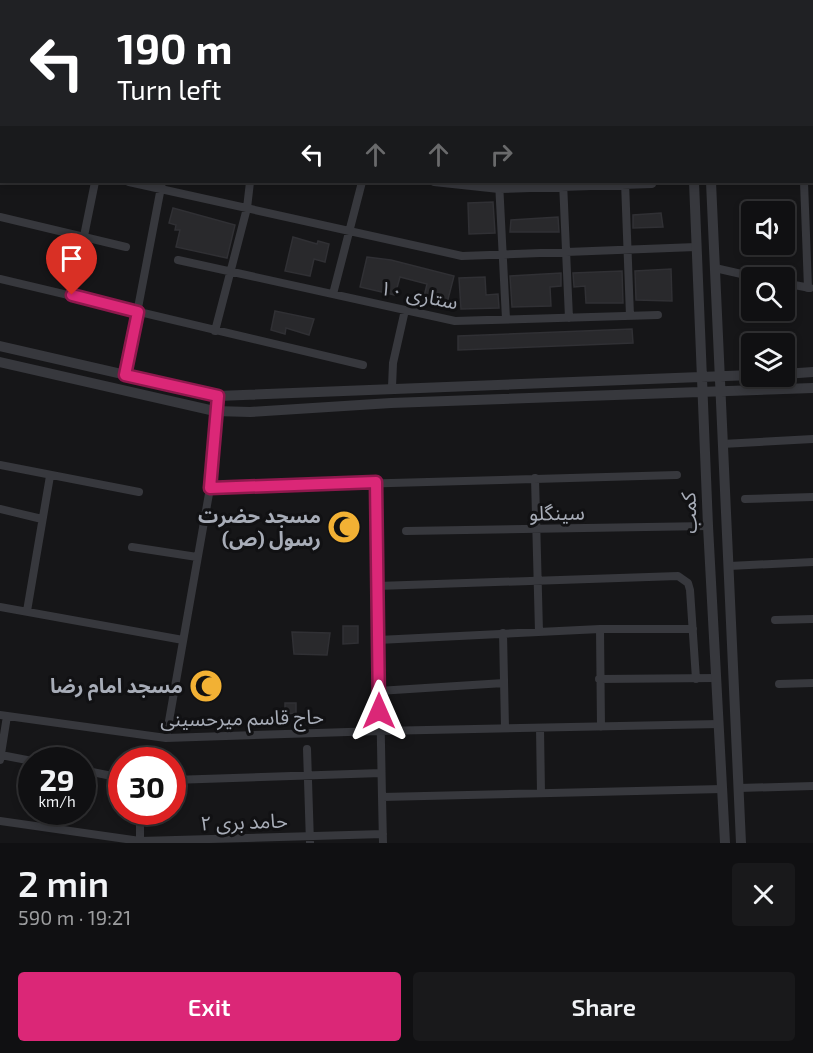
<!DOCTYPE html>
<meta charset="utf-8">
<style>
body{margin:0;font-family:"Exo 2","Noto Sans Arabic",sans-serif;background:#19191b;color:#f1f3f6;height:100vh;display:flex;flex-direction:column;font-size:22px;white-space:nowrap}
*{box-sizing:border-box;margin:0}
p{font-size:20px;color:#9c9d9f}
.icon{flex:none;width:33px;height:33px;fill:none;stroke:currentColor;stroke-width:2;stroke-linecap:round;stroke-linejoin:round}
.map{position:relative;height:843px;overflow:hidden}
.panel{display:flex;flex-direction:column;background:#101012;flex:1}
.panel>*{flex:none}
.top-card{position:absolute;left:0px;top:0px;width:813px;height:183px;box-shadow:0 3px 9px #0003,0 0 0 2px #303032;background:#202124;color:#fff;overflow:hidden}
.buttons{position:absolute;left:741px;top:201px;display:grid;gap:12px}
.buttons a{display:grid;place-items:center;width:54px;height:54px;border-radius:6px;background:#101012;box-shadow:0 3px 9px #0003,0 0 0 2px #303032;font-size:30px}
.speed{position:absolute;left:18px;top:747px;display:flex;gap:12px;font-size:30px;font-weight:700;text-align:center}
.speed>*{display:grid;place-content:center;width:78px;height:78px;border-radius:50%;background:#101012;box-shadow:0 3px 9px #0003,0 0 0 2px #303032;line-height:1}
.speed small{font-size:15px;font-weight:400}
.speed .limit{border:9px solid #d22;background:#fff;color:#111}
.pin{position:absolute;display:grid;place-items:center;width:51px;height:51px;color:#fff;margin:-62px -26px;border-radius:50% 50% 50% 0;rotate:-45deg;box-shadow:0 0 6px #0007}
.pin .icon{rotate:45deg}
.me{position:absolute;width:66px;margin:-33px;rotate:0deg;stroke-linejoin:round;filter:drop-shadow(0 0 4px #0008)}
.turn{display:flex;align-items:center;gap:21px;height:126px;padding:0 18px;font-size:27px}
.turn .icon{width:78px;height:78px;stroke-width:2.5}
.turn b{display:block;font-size:42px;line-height:51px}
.lanes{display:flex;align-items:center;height:57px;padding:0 18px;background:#0003;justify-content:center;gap:30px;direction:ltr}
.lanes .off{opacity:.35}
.round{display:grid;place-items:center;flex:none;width:63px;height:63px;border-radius:6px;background:#19191b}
.overview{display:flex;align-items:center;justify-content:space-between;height:102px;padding:0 18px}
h1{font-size:36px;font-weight:600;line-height:45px}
.action{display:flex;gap:12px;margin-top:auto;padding:12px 18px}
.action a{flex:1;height:69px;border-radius:6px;background:#db2777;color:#fff;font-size:24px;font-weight:600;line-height:69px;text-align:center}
.action a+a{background:#19191b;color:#f1f3f6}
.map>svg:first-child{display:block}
.building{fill:#29292c;stroke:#303034;stroke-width:1.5}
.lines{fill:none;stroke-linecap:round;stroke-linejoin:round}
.minor{stroke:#37383d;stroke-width:8}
.tertiary{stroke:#37383d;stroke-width:10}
.route-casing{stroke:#8e194d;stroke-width:15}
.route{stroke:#db2777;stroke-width:10}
.labels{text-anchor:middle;stroke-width:6;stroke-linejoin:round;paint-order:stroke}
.street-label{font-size:20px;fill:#a8adb8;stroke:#111113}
.poi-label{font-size:20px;font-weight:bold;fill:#a8adb8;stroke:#111113;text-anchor:end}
</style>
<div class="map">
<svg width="813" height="843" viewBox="0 0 813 843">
<rect width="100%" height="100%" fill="#161618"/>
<!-- building -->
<path class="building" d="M 493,202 L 495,233 L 469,234 L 468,203 Z
M 173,208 L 235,225 L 227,258 L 176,247 L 180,230 L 175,230 L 176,225 L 169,223 Z
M 661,213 L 663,227 L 633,228 L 633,215 Z
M 558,217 L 559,232 L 510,232 L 511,220 Z
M 293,237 L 317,244 L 318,241 L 329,244 L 325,262 L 314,259 L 310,276 L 285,271 Z
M 367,257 L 391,260 L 454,276 L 446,307 L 423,301 L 427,284 L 400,277 L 395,295 L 360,287 Z
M 671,269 L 672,301 L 636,300 L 635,271 Z
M 622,271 L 623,303 L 586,303 L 585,286 L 574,287 L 573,273 Z
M 561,273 L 561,286 L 550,287 L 551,306 L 512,307 L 510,276 Z
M 485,277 L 486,295 L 498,294 L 499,308 L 461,309 L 459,278 Z
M 275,311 L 314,319 L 309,335 L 286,328 L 285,334 L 271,330 Z
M 632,329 L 633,343 L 458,350 L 458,336 Z
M 343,626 L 358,626 L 358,643 L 343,644 Z
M 292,632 L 330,633 L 327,655 L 294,654 Z
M 285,703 L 296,703 L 296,713 L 285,714 Z"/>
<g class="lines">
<!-- minor -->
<path class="minor" d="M 94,0 L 94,2
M 153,0 L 153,2
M 360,0 L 361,2
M 491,0 L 491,2
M 805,0 L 809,2
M 0,35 L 2,35
M 0,85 L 2,85
M 0,159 L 2,159
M 129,182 L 462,256 L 696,247
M 434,182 L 499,189 L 652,184
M 499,182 L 506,319
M 563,182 L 569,318
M 625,182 L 630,316
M 804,182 L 808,288
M 0,217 L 126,247
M 178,260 L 455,321 L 658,315
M 715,268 L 759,278
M 0,279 L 363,365
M 784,283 L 810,288
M 333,294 L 362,182
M 72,295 L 95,182
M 215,331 L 247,208 L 250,182
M 125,376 L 162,182
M 392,387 L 393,363 L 405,310
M 722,444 L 813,439
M 0,465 L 139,492
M 535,478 L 539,632
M 376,482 L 382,797 L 722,789
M 210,488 L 677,475
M 745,499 L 813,497
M 0,509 L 42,519
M 406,531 L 708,526
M 132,547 L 197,557
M 729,566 L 813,562
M 377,586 L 678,576 L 688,583 L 690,590 L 696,679
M 0,607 L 183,640
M 27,611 L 50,476
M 775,620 L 813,619
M 600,629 L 601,727
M 503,633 L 505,728
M 378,640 L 600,629 L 693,629
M 599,679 L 716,678
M 779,684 L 813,683
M 378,691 L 504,683
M 0,715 L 166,738 L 379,731 L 719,724
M 540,728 L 541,793
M 166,738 L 210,488 L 215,411
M 307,749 L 310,843
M 1,755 L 32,761
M 0,760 L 7,716
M 82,770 L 122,778
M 172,780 L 381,773
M 739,788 L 813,786
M 382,797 L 383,843
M 0,821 L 140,841 L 383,834
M 140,843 L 140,812"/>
<!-- tertiary -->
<path class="tertiary" d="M 683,0 L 684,2
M 703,0 L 704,2
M 812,136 L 813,136
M 812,149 L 813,149
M 694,182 L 708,526 L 725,843
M 711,182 L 741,843
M 0,346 L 218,396 L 752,375
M 0,362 L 215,411 L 250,412 L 391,403 L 813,388
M 784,374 L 813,372"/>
</g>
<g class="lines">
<defs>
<path id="route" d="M 72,295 L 138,312 L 125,375 L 218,396 L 210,488 L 376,482 L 379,711"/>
</defs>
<!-- route casing -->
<use href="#route" class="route-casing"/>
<!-- route -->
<use href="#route" class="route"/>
</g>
<!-- icons -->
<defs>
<symbol id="mosque-disc" viewBox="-11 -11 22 22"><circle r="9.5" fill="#f2b134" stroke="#111113"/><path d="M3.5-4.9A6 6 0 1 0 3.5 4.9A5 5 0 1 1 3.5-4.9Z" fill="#111"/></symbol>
</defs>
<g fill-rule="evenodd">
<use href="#mosque-disc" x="325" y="508" width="38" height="38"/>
<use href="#mosque-disc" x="187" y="667" width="38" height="38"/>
</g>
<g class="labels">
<!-- street labels -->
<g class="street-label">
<text transform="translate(419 295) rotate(11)" y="7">ستاری ۱۰</text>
<text transform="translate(557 513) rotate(-1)" y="7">سینگلو</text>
<text transform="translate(689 513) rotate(-92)" y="7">کمب</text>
<text transform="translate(242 718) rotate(-1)" y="7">حاج قاسم میرحسینی</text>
<text transform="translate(244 822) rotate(-2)" y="7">حامد بری ۲</text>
</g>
<!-- poi labels -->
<g class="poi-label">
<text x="321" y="523">مسجد حضرت<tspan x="321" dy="23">رسول (ص)</tspan></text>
<text x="183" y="693">مسجد امام رضا</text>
</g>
</g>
</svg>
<div class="buttons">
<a><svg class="icon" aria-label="sound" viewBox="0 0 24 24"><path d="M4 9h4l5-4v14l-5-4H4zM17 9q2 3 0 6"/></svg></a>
<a><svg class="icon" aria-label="search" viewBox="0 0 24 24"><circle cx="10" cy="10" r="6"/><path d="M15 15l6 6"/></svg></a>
<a><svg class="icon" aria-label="layers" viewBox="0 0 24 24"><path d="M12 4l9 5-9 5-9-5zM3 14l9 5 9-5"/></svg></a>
</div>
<div class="speed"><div>29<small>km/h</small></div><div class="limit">30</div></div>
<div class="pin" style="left:72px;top:295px;background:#d93025"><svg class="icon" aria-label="arrive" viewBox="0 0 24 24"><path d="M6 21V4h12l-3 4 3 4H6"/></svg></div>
<svg class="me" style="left:379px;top:711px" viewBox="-20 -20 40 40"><path d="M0-17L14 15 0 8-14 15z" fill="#db2777" stroke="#fff" stroke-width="4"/></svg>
<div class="top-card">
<div class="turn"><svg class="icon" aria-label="left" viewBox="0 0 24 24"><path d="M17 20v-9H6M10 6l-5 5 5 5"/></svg><div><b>190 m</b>Turn left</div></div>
<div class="lanes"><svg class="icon" aria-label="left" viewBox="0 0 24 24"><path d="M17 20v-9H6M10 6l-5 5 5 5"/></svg><svg class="icon off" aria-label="ahead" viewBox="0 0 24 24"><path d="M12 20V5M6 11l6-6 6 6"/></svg><svg class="icon off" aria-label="ahead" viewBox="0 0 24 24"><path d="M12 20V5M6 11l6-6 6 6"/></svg><svg class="icon off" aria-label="right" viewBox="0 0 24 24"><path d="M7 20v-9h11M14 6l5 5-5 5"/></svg></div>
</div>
</div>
<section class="panel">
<div class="overview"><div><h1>2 min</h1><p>590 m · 19:21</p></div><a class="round"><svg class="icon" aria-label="close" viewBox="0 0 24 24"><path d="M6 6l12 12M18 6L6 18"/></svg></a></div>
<div class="action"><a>Exit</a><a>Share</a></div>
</section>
